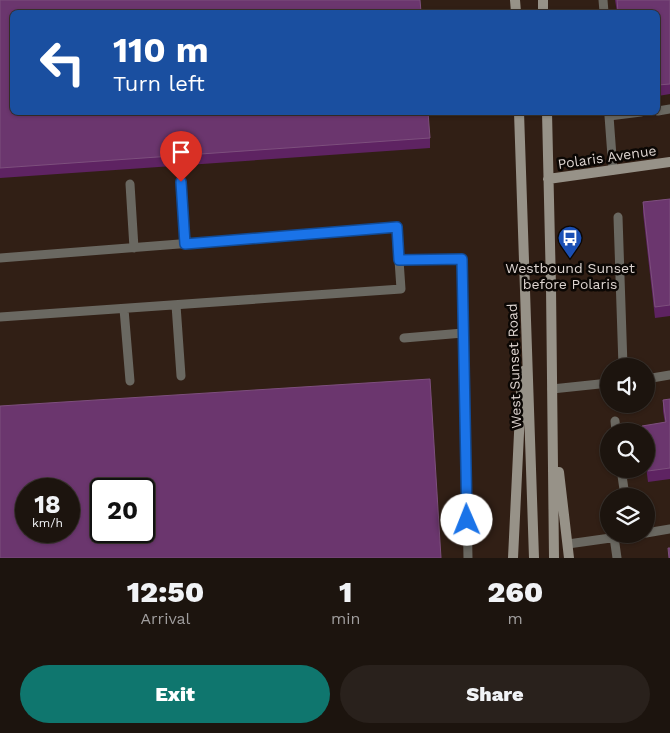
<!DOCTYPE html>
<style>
body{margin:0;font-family:"Work Sans",sans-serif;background:#29211c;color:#f1f3f6;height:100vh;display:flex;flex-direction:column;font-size:19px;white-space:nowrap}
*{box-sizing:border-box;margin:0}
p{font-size:16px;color:#a09e9e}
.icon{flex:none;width:28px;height:28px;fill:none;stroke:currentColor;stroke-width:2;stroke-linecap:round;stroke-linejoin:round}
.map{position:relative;height:558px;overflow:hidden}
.side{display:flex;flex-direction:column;background:#1c140e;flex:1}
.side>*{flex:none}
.banner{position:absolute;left:10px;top:10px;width:650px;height:105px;border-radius:8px;box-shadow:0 1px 4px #0004,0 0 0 1px #3a332e;background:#1a4fa0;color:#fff;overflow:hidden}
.buttons{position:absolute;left:600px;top:358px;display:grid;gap:10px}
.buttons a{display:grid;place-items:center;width:55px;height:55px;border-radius:50%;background:#1c140e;box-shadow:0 1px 4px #0004,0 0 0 1px #3a332e;font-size:25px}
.speed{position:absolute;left:15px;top:478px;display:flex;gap:10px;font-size:25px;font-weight:700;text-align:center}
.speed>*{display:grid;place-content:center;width:65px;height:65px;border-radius:50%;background:#1c140e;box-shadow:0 1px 4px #0004,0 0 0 1px #3a332e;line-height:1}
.speed small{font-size:12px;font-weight:400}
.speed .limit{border:2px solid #111;border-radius:8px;background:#fff;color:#111}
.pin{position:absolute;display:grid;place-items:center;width:42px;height:42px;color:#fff;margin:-51px -21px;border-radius:50% 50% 50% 0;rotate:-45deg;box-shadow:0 0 5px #0007}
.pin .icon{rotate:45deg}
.me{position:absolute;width:55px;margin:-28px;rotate:359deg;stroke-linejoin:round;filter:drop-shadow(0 0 4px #0008)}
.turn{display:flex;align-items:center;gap:18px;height:105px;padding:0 20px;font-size:22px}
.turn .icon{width:65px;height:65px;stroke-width:2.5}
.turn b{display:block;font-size:35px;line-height:42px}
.eta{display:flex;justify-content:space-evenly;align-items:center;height:85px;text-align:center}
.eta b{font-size:30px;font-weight:800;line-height:35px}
.primary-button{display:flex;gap:10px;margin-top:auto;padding:10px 20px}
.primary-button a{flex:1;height:58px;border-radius:30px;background:#0f766e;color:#fff;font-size:20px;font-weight:800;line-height:58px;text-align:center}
.primary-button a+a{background:#29211c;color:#f1f3f6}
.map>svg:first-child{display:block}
.built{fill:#311f15;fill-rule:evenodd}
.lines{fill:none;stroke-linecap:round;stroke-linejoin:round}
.lane{stroke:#6a6861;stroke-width:9}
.secondary{stroke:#979288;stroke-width:10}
.wall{fill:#5e2362}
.building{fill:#6b366e;stroke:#7d4f7d;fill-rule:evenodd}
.route-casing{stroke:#114b97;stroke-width:12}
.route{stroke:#1a73e8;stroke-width:9}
.labels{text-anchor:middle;stroke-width:5;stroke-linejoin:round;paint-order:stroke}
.street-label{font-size:14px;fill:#ddd4d0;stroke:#0b0704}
.poi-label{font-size:14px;fill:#ddd4d0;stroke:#0b0704}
</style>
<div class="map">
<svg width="670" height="558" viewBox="0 0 670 558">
<rect width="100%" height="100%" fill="#261a13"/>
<!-- built -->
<path class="built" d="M 0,0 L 670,0 L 670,558 L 0,558 ZM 12,12 L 658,12 L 658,112 L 12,112 ZM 609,366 L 646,366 L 646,404 L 609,404 ZM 609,431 L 646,431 L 646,469 L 609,469 ZM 26,489 L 69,489 L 69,531 L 26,531 ZM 101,489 L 144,489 L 144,531 L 101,531 ZM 609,496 L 646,496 L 646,534 L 609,534 Z"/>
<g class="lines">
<!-- lane -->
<path class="lane" d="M 603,0 L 604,12
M 658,111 L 670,109
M 613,170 L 609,116 L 641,112
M 181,182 L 185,244
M 130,184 L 134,248
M 618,217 L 623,366
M 0,258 L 397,227 L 399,260 L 462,259 L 468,558
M 176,305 L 181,376
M 124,309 L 130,381
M 0,317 L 401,289 L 399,260
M 404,338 L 463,333
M 646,379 L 670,375
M 552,389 L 609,383
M 615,421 L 616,431
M 621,469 L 625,496
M 646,533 L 670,529
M 614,537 L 617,558
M 568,544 L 639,534"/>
<!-- secondary -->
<path class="secondary" d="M 515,0 L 516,12
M 543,0 L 543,12
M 519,112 L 534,558
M 547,112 L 551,287 L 554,558
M 548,179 L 670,162
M 559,472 L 569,558
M 513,558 L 522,371"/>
</g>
<!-- wall -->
<path class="wall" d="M 0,0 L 430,138 L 430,148 L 0,178 Z
M 615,0 L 670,0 L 670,94 L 658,96 L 658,12 L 617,12 Z
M 670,199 L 670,316 L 655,318 L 643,213 L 643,202 Z
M 670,399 L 670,479 L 648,482 L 646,466 L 646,431 L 642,431 L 642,426 L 665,423 L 663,411 L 663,400 Z"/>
<!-- building -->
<path class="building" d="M 0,0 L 420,0 L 421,12 L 12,12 L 12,112 L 428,112 L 430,138 L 0,168 Z
M 617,0 L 670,0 L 670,84 L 658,85 L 658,12 L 618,12 Z
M 670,199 L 670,305 L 655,307 L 643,202 Z
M 430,379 L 441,558 L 0,558 L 0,406 ZM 26,489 L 69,489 L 69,531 L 26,531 ZM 101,489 L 144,489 L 144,531 L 101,531 Z
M 670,399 L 670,468 L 648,471 L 646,456 L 646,431 L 643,431 L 642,426 L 666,422 L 663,400 Z
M 668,548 L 670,548 L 670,558 L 669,558 Z"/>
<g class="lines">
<defs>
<path id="route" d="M 181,182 L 185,244 L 397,227 L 399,260 L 462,259 L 467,520"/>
</defs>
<!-- route casing -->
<use href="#route" class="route-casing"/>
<!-- route -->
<use href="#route" class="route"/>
</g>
<!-- icons -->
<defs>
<symbol id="bus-pin" viewBox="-11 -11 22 30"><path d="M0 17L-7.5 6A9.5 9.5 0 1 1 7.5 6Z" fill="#1a4fb4" stroke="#0b0704"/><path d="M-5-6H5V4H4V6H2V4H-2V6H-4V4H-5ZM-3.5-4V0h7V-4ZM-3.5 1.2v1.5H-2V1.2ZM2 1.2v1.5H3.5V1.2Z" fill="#fff"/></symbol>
</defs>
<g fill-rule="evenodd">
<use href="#bus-pin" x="556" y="224" width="28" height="38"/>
</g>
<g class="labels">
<!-- street labels -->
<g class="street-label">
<text transform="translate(607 157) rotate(-8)" y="5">Polaris Avenue</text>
<text transform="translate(514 366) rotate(-92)" y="5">West Sunset Road</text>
</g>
<!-- poi labels -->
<g class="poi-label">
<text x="570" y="273">Westbound Sunset<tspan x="570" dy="16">before Polaris</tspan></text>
</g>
</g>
</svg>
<div class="buttons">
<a><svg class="icon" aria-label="sound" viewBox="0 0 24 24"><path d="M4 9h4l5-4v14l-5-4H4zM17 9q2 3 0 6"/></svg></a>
<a><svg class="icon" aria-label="search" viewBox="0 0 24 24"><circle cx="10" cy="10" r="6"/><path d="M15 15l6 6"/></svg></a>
<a><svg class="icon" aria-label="layers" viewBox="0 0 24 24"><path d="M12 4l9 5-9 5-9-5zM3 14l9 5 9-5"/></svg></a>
</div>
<div class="speed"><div>18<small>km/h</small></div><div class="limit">20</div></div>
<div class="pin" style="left:181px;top:182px;background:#d93025"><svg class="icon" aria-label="arrive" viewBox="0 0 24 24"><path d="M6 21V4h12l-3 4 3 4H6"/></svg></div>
<svg class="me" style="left:467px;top:520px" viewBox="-20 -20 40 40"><circle r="19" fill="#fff"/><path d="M0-13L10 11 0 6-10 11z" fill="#1a73e8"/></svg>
<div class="banner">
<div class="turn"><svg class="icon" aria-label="left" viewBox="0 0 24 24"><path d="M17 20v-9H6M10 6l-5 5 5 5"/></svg><div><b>110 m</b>Turn left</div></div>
</div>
</div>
<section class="side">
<div class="eta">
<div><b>12:50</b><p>Arrival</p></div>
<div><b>1</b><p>min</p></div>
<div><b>260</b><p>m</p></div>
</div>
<div class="primary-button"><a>Exit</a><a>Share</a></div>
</section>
